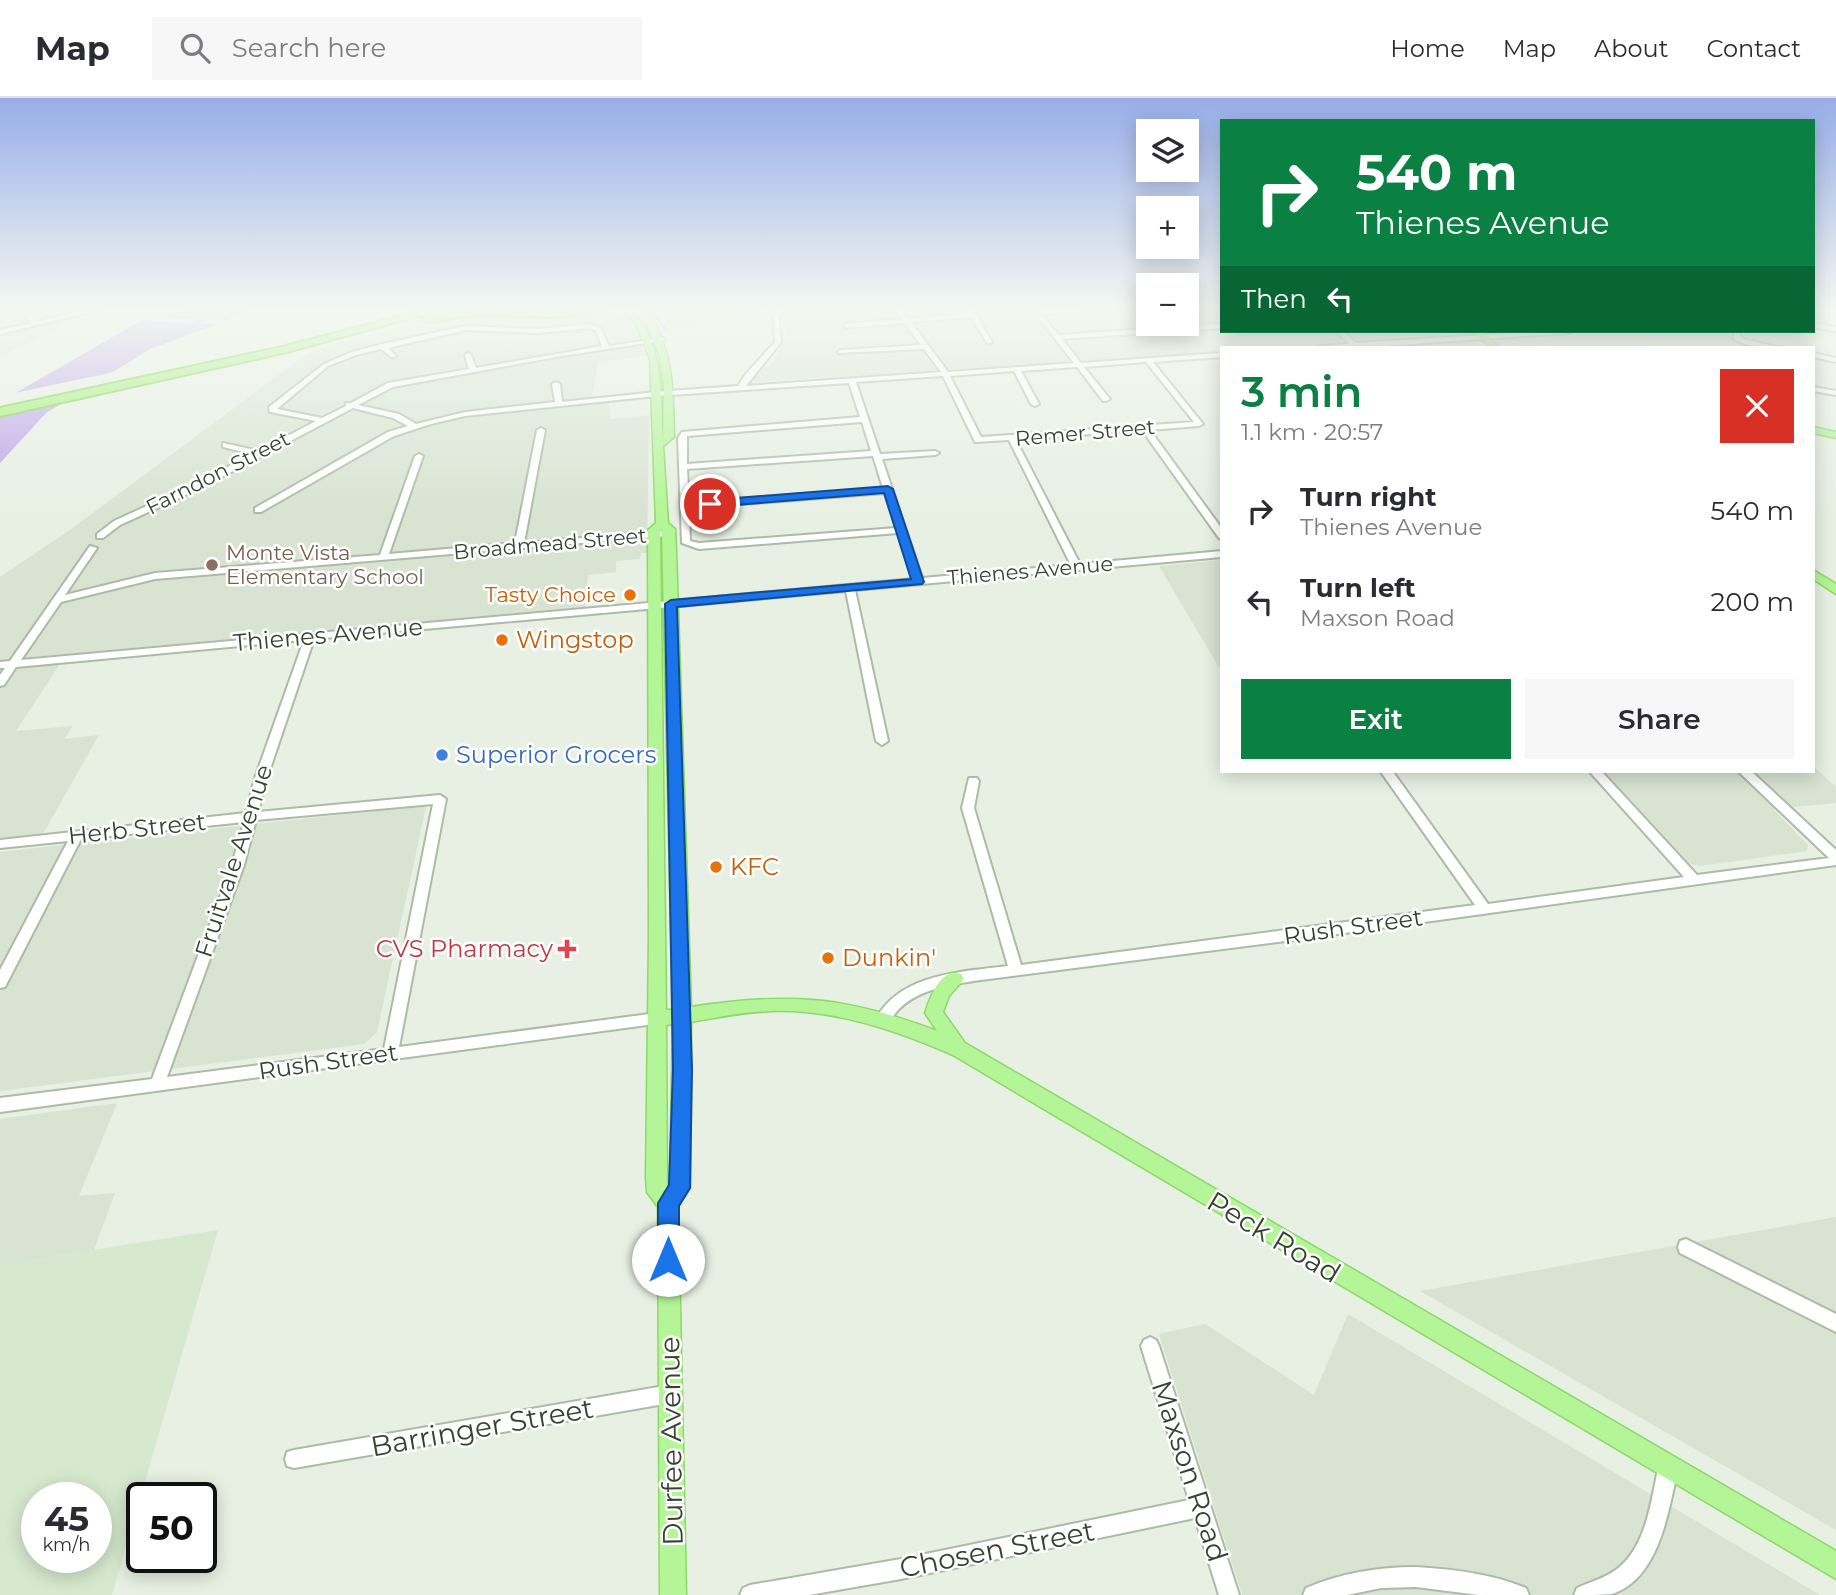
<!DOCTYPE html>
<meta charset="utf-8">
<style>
body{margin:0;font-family:Montserrat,sans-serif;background:#f7f7f7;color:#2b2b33;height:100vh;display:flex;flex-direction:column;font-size:26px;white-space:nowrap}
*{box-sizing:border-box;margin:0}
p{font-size:23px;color:#7c7c81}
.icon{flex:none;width:38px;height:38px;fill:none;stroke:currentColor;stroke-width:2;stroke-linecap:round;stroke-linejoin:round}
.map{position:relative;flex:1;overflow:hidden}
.drawer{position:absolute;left:1220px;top:248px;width:595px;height:427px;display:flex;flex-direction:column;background:#fff;border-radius:0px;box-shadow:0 4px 18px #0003}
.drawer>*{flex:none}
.top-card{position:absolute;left:1220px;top:21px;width:595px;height:214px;border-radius:0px;box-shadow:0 4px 18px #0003;background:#0b8043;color:#fff;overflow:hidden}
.fabs{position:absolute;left:1136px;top:21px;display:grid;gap:14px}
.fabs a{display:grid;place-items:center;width:63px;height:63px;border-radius:0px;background:#fff;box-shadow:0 4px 18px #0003;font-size:35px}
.speed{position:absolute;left:21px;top:1384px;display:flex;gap:14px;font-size:35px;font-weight:700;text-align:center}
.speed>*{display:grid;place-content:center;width:91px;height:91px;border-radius:50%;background:#fff;box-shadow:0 4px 18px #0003;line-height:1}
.speed small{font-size:18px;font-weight:400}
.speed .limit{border:4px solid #111;border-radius:10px;background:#fff;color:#111}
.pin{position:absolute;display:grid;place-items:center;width:60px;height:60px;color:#fff;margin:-30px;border:4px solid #fff;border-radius:50%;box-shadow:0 2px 7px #0007}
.me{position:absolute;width:77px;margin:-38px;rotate:0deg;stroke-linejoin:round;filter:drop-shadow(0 0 5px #0008)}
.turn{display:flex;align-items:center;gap:24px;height:147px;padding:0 21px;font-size:32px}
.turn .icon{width:91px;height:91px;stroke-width:2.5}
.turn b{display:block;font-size:49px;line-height:60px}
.then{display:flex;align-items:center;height:66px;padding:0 21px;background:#0003;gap:14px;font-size:26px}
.round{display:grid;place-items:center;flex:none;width:74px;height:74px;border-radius:0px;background:#f7f7f7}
.headline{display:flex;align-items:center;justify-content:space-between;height:119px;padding:0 21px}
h1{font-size:42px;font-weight:600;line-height:52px;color:#0b8043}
.button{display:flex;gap:14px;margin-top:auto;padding:14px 21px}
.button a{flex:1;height:80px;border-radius:0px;background:#0b8043;color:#fff;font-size:28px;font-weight:600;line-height:80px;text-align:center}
.button a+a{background:#f7f7f7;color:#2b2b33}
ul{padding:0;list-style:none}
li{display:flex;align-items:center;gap:21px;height:91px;padding:0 21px}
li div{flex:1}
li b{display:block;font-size:26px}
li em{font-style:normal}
header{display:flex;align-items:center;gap:42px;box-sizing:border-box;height:98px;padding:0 35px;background:#fff;border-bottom:2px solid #e1e1e2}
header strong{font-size:33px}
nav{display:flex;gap:38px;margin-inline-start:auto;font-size:24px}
.search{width:490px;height:63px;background:#f7f7f7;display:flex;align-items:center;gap:18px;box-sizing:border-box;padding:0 24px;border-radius:0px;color:#7c7c81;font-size:26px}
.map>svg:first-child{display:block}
.residential{fill:#d8e3d2}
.education{fill:#d6e8ce;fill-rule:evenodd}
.medical{fill:#edf0d7}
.water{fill:#bea3e9}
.pier{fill:#e7f0e3}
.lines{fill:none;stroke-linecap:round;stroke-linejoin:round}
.stream{stroke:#bea3e9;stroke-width:2}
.river{fill:#bea3e9;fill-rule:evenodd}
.minor-casing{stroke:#aebaa7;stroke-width:4}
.major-casing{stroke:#8ed869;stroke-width:3}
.highway-casing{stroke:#78cf3e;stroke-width:4}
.minor{fill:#fff;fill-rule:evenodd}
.major{fill:#b4f597;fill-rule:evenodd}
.highway{fill:#9df16d;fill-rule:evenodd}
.route{fill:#1a73e8;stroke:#114b97;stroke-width:2}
.education-dot{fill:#8d6e63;stroke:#fff;stroke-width:2.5}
.food-dot{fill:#e8710a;stroke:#fff;stroke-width:2.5}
.shop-dot{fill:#3f7fe0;stroke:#fff;stroke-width:2.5}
.health-dot{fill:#e0444e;stroke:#fff;stroke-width:2.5}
.labels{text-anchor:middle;stroke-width:5;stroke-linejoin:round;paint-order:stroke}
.far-street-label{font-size:21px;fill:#394134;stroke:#fff}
.far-education-label{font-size:21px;fill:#785e54;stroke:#fff;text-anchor:start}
.far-food-label{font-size:21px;fill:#c56008;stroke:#fff;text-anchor:end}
.street-label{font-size:24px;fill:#394134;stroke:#fff}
.food-label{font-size:24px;fill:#c56008;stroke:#fff;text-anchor:start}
.shop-label{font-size:24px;fill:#366cbe;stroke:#fff;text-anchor:start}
.health-label{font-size:24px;fill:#be3a42;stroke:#fff;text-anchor:end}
.near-street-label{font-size:28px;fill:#394134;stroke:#fff}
</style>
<header>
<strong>Map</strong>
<div class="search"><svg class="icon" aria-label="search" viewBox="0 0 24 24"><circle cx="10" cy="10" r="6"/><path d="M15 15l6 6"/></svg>Search here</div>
<nav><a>Home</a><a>Map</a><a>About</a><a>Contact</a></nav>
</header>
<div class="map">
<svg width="1836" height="1497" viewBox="0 0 1836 1497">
<rect width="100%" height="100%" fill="#e7f0e3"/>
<!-- residential -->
<path class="residential" d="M 0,210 L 97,210 L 0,259 Z
M 655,210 L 776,210 L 673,231 Z
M 786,210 L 1148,210 L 1148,226 L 1186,226 L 1187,210 L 1221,210 L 1222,233 L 1374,233 L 1386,243 L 1278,250 L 1222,250 L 1221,254 L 755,284 L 752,281 L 773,264 L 788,236 L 781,220 Z
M 600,213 L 618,215 L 628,220 L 647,257 L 598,265 L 591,303 L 609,301 L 610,321 L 649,317 L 647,455 L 641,455 L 640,461 L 616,463 L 616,474 L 588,477 L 585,509 L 0,562 L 0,479 L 70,432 L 304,258 L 327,247 L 475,215 L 564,219 Z
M 1221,462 L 1222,462 L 1221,573 L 1159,468 Z
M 60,566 L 16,633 L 73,628 L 64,641 L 99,637 L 43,736 L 0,740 L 0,572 Z
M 1813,668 L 1836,689 L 1836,705 L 1773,711 L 1808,747 L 1807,753 L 1700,768 L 1688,765 L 1604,674 L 1813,674 Z
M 421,708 L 426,709 L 377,934 L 364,946 L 0,993 L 0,754 Z
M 117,1005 L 79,1098 L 115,1095 L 94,1152 L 0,1167 L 0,1021 Z
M 1836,1119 L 1836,1432 L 1420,1193 Z
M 1348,1216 L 1820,1497 L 1242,1497 L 1159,1236 L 1205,1226 L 1314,1297 Z"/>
<!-- education -->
<path class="education" d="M 218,1132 L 112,1497 L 0,1497 L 0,1167 ZM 37,1400 L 96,1400 L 96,1460 L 37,1460 Z"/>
<!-- medical -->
<path class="medical" d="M 1588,233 L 1628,233 L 1714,250 L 1577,250 L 1559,238 Z"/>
<!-- water -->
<path class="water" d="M 199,210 L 246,210 L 226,223 L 156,219 Z
M 142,222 L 218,226 L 150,251 L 46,315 L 0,365 L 0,304 Z"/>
<!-- pier -->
<path class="pier" d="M 119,273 L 71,303 L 0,318 L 0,300 L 5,297 Z"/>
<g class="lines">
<!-- stream -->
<path class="stream" d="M 650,210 L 666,232"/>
<!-- river -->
<path class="river" d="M 223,210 L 235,210 L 176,237 L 167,235 Z"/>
<defs>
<path id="minor" d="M 17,210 L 23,210 L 38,223 L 97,210 L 106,210 L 0,236 L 0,232 L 32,225 Z
M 688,210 L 719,210 L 703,214 Z
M 777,210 L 783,210 L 779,221 L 781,244 L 746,288 L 941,274 L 924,251 L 839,255 L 838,254 L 841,252 L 921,247 L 905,225 L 846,230 L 843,228 L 846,226 L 902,221 L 894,210 L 900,210 L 908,221 L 969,215 L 966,210 L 972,210 L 992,244 L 991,245 L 987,245 L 971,219 L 911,224 L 948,274 L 1074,265 L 1037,218 L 1042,212 L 1104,210 L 1101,212 L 1044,216 L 1043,218 L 1058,237 L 1222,226 L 1222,230 L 1062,241 L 1081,265 L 1222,255 L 1222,259 L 1153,264 L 1203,326 L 1199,328 L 1150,332 L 1222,431 L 1222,441 L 1219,440 L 1142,332 L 1016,342 L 1080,466 L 1222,453 L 1222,459 L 855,492 L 888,643 L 882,647 L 876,643 L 846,493 L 314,541 L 267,680 L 258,714 L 440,697 L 446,701 L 399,949 L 657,915 L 662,917 L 664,921 L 662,925 L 0,1014 L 0,1000 L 152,981 L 232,767 L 244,724 L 81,741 L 5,889 L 0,890 L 0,872 L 68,743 L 0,750 L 0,742 L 246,715 L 255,680 L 304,542 L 16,569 L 4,587 L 0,588 L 0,577 L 5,570 L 0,570 L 0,564 L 10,563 L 90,448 L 97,450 L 65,497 L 155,475 L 380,457 L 415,358 L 419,356 L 423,358 L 389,456 L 515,445 L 537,332 L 541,330 L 545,332 L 524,445 L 662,433 L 666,436 L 665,438 L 155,481 L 61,504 L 21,562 L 913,481 L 898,435 L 699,451 L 682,445 L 678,340 L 682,334 L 860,319 L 849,285 L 656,298 L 465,318 L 431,326 L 394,338 L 261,414 L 255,414 L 255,410 L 388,334 L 408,328 L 393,320 L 353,310 L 203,389 L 120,427 L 103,440 L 97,440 L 97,436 L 114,423 L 197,385 L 252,356 L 223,349 L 223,345 L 259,353 L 316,323 L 270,314 L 269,309 L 324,266 L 352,254 L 382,246 L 466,228 L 538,231 L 591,226 L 601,231 L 609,248 L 662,240 L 665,242 L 556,259 L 393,289 L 358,307 L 399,316 L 416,326 L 465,314 L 555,304 L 552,286 L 556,284 L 560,286 L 562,304 L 656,294 L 738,288 L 745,277 L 775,244 L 773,221 ZM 590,230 L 596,233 L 602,248 L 476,270 L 471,257 L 468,255 L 465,257 L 469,271 L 388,285 L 351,305 L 346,305 L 346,308 L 322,320 L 277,311 L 328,268 L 356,257 L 381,251 L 393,260 L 396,258 L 388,250 L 466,232 L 538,235 ZM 1146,264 L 1194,324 L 981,339 L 950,278 L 1014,273 L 1031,306 L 1035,308 L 1039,306 L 1021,273 L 1077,269 L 1103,303 L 1106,303 L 1110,301 L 1084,269 ZM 943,278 L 975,344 L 1009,342 L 1071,467 L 922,480 L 882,361 L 935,357 L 939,355 L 935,353 L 880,356 L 856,284 ZM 862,324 L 871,353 L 687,366 L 687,338 ZM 873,358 L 883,390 L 689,405 L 687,371 ZM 885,395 L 896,430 L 699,445 L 690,443 L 689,410 ZM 433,706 L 384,951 L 167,979 L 244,767 L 256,722 Z
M 1813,225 L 1836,229 L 1836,233 L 1813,229 Z
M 1336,233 L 1343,233 L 1356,245 L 1544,233 L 1572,233 L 1569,235 L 1355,250 L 1316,250 L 1319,248 L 1349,246 Z
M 1735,233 L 1741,233 L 1740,239 L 1743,241 L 1782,250 C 1767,251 1745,249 1733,240 Z
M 1813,255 L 1836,260 L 1836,264 L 1813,259 Z
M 1813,289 L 1836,293 L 1836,297 L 1813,293 Z
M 1381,674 L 1393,674 L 1488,806 L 1684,779 L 1590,674 L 1602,674 L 1697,777 L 1829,760 L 1739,674 L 1752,674 L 1836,752 L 1836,767 L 1301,841 L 973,883 C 947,888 919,891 899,911 C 892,918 890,928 878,925 L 876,921 C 901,875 962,874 1008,868 L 962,710 L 969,680 L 977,680 L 979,683 L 974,710 L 1021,867 L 1475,807 Z
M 1686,1141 L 1836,1216 L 1836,1234 L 1680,1155 L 1678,1149 L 1680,1143 Z
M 1150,1239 L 1156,1242 L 1159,1248 L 1239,1497 L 1219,1497 L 1195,1420 L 901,1481 L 809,1497 L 740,1497 L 743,1490 L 750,1487 L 901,1461 L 1189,1402 L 1141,1248 L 1144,1242 Z
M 670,1287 L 676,1290 L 679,1296 L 676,1302 L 670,1305 L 294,1370 L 287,1368 L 285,1361 L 287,1354 L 294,1352 Z
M 1668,1361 L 1675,1364 L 1678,1371 C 1668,1413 1660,1480 1612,1496 C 1601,1497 1585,1497 1574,1497 L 1577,1490 C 1590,1484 1605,1480 1617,1471 C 1646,1449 1651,1404 1658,1371 L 1661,1364 Z
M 1416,1469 C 1453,1471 1492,1476 1526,1490 L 1529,1497 L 1479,1497 L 1416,1489 L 1381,1490 L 1347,1497 L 1303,1497 L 1306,1490 C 1341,1475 1378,1469 1416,1469 Z"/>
<path id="major" d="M 622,210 L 630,210 C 664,248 660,290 663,339 L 664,291 L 660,259 L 642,214 L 648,214 C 674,253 673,294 674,339 L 663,348 L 668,425 L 675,431 L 676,452 L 691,909 C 788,894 844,898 937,933 L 925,915 C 930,900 940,869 961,876 L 964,881 L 949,898 L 943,914 L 965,945 L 1836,1453 L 1836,1481 L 953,957 C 895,932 835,911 771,913 C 744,914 718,919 691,924 L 690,1090 L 678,1108 L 686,1497 L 660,1497 L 658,1109 L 647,1094 L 646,1079 L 649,840 L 648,432 L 656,425 L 650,261 L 636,227 ZM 662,431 L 673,912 L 666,912 L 660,433 ZM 673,926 L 670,1087 L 667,1090 L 666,927 Z
M 1473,233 L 1482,233 L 1500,250 L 1491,250 Z
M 1813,329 L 1836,334 L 1836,340 L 1813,335 Z
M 1813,472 L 1836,486 L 1836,496 L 1813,481 Z"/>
<path id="highway" d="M 432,210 L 447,210 L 287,254 L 0,318 L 0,310 L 286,248 Z
M 477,210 L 553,213 L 606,210 L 601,213 L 553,219 L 477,216 L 428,224 L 423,221 Z"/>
</defs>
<!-- minor casing -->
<use href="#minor" class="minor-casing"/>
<!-- major casing -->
<use href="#major" class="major-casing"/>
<!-- highway casing -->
<use href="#highway" class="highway-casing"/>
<!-- minor -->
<use href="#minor" class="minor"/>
<!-- major -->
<use href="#major" class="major"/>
<!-- highway -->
<use href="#highway" class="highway"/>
</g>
<!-- sky -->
<linearGradient id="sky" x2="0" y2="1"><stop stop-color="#97ade8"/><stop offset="0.5" stop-color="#f4f8f2"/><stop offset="1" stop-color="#f4f8f2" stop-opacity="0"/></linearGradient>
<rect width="1836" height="419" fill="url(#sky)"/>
<!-- route -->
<path class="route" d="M 888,388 L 893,391 L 924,484 L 922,486 L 677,509 L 692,971 L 690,1090 L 679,1108 L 679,1162 L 676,1170 L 668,1173 L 661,1170 L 658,1162 L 658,1105 L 669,1087 L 673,971 L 665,506 L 671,502 L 911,481 L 884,395 L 710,409 L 704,406 L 710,402 Z"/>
<!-- markers -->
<circle class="education-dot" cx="212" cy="467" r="7"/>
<g class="food-dot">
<circle cx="630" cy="497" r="7"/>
<circle cx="502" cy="542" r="7"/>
<circle cx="716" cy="769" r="7"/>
<circle cx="828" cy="860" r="7"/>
</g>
<circle class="shop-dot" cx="442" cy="657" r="7"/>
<path class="health-dot" d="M563.5 840.5h7v7h7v7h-7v7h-7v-7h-7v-7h7z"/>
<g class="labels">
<!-- far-street labels -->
<g class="far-street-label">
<text transform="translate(1085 335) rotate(-5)" y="7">Remer Street</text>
<text transform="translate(218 375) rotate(-27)" y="7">Farndon Street</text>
<text transform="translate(550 446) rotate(-5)" y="7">Broadmead Street</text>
<text transform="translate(1030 473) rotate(-5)" y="7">Thienes Avenue</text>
</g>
<!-- far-education labels -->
<g class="far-education-label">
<text x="226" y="462">Monte Vista<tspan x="226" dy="24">Elementary School</tspan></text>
</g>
<!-- far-food labels -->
<g class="far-food-label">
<text x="616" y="504">Tasty Choice</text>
</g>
<!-- street labels -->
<g class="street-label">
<text transform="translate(328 537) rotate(-5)" y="8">Thienes Avenue</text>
<text transform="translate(137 731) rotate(-6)" y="8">Herb Street</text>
<text transform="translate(234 763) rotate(-72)" y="8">Fruitvale Avenue</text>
<text transform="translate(1353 829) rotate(-8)" y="8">Rush Street</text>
<text transform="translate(328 964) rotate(-8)" y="8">Rush Street</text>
</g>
<!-- food labels -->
<g class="food-label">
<text x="516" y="550">Wingstop</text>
<text x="730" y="777">KFC</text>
<text x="842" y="868">Dunkin'</text>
</g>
<!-- shop labels -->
<g class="shop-label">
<text x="456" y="665">Superior Grocers</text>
</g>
<!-- health labels -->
<g class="health-label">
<text x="553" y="859">CVS Pharmacy</text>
</g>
<!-- near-street labels -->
<g class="near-street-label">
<text transform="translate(1274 1139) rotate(31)" y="10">Peck Road</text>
<text transform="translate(482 1329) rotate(-10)" y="10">Barringer Street</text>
<text transform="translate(671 1343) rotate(-91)" y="10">Durfee Avenue</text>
<text transform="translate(1190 1373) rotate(72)" y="10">Maxson Road</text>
<text transform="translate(997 1451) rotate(-11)" y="10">Chosen Street</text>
</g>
</g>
</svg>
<div class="fabs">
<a><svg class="icon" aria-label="layers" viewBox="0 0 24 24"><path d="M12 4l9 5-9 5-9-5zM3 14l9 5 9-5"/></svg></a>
<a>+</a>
<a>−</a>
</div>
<div class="speed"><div>45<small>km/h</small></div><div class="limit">50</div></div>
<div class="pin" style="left:710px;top:406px;background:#d93025"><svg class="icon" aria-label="arrive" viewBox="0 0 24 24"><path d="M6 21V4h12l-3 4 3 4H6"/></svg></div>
<svg class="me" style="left:668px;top:1162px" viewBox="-20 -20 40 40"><circle r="19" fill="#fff"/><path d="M0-13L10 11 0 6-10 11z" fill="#1a73e8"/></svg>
<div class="top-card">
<div class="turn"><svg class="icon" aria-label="right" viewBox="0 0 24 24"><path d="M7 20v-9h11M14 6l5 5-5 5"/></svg><div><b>540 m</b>Thienes Avenue</div></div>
<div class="then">Then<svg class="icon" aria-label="left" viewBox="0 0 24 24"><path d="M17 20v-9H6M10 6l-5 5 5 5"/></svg></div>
</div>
<section class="drawer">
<div class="headline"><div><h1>3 min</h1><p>1.1 km · 20:57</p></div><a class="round" style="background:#d93025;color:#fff"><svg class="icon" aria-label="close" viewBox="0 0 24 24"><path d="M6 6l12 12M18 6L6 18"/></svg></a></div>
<ul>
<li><svg class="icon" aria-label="right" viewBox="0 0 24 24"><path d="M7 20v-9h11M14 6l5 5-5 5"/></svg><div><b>Turn right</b><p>Thienes Avenue</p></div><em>540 m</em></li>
<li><svg class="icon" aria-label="left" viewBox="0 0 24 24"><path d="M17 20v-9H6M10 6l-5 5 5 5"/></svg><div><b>Turn left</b><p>Maxson Road</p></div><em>200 m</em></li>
</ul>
<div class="button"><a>Exit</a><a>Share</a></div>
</section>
</div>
